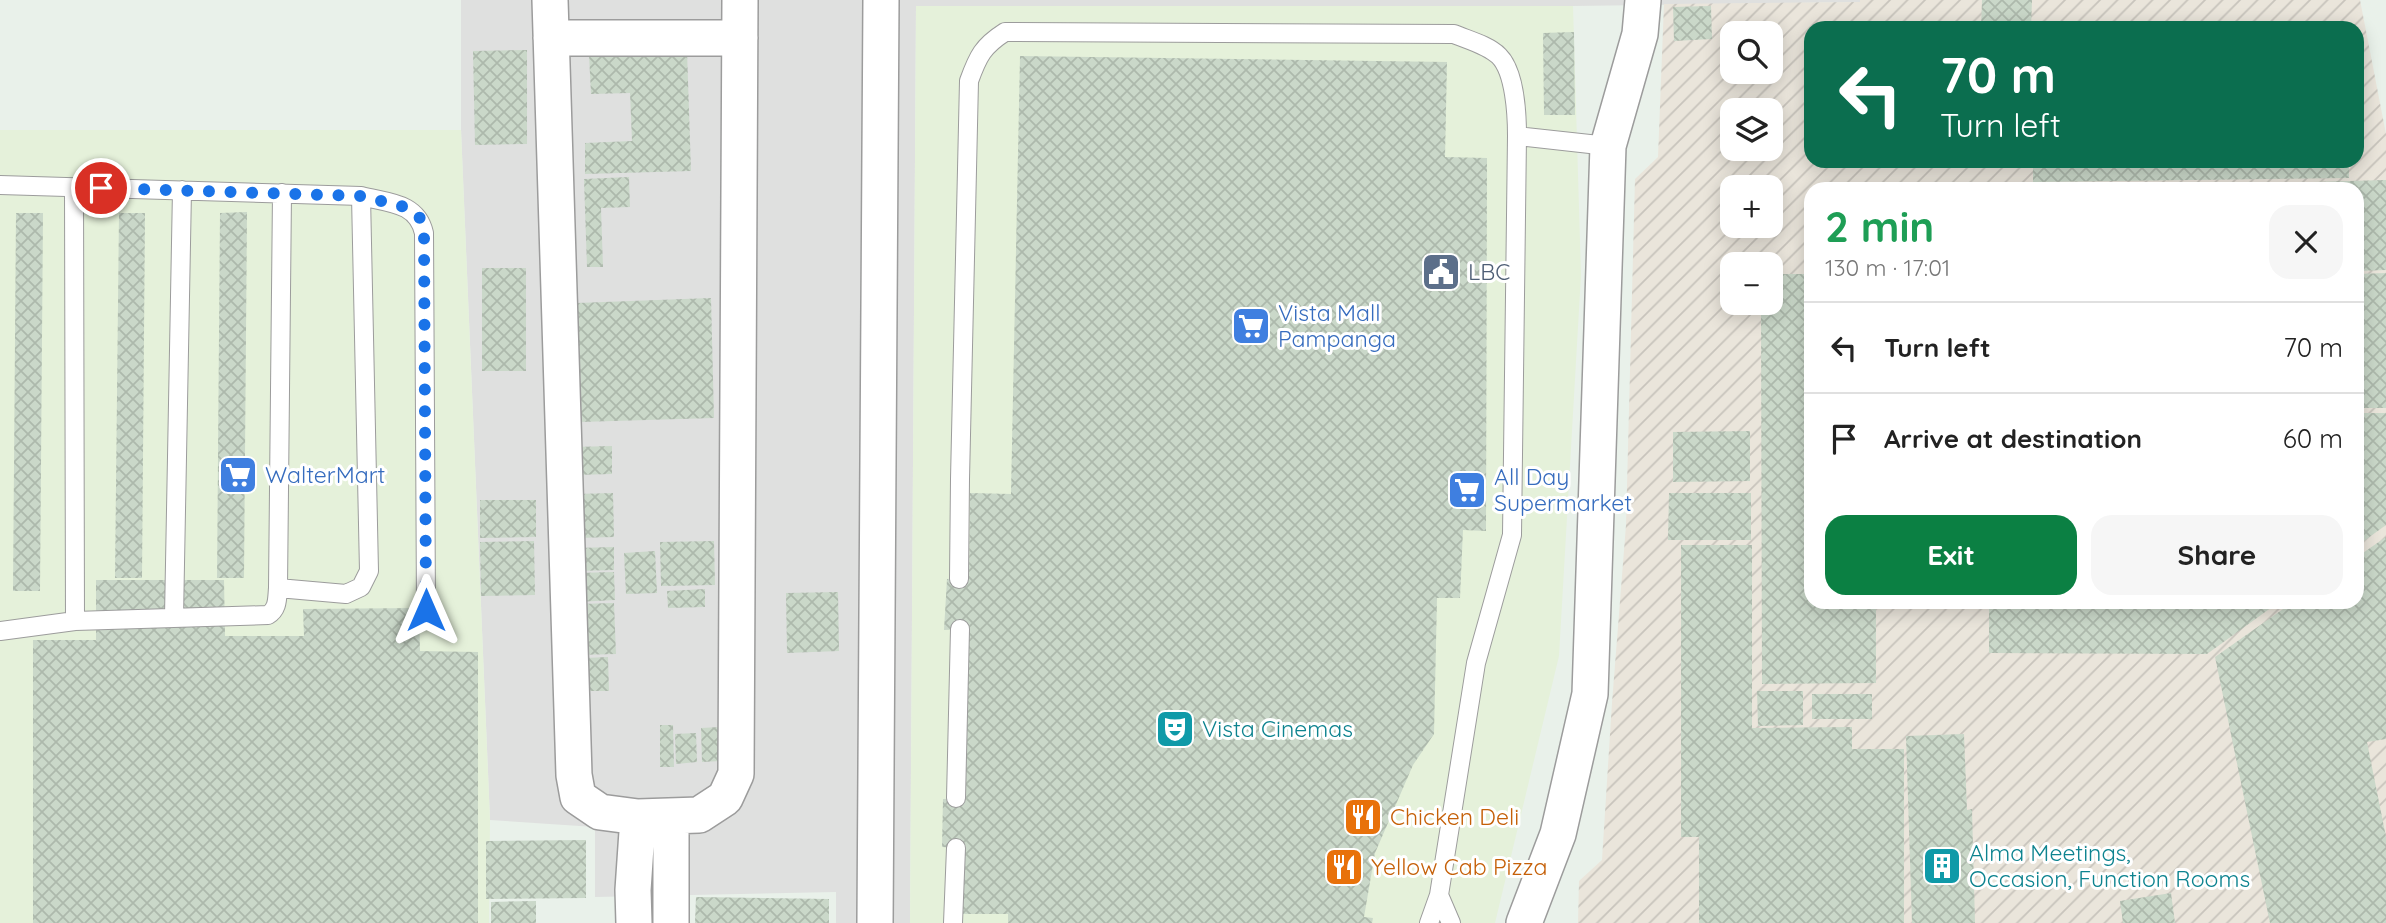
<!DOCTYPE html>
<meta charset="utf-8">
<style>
body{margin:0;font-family:Quicksand,sans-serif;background:#f6f6f6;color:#222;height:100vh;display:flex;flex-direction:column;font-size:26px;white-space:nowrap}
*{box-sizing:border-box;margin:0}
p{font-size:23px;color:#767676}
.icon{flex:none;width:38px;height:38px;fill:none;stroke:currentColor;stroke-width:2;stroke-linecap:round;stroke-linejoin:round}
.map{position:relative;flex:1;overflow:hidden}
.drawer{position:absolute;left:1804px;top:182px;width:560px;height:427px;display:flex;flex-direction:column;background:#fff;border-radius:21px;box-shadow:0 4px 18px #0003}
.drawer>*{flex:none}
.banner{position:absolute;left:1804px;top:21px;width:560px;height:147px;border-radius:21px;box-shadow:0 4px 18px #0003;background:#0b6e4f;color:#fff;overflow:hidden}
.fabs{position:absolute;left:1720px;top:21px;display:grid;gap:14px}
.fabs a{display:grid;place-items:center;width:63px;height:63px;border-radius:14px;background:#fff;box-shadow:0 4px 18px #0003;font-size:35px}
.pin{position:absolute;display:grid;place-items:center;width:60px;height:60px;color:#fff;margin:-30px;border:4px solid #fff;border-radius:50%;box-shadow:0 2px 7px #0007}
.me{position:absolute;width:77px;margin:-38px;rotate:0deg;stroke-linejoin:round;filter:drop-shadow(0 0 5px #0008)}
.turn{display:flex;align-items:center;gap:24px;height:147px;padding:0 21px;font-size:32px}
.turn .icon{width:91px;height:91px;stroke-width:2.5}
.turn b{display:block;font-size:49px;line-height:60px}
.round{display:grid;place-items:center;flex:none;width:74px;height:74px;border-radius:21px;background:#f6f6f6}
.overview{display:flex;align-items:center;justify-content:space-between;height:119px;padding:0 21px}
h1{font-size:42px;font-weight:700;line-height:52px;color:#1e9e55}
.primary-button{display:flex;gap:14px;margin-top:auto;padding:14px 21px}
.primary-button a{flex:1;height:80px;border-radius:21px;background:#0b8043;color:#fff;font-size:28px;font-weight:700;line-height:80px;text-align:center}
.primary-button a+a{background:#f6f6f6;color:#222}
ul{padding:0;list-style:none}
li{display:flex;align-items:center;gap:21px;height:91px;padding:0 21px;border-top:2px solid #e0e0e0}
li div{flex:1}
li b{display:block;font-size:26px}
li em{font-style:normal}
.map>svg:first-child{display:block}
.residential{fill:#dfe0df}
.commercial{fill:#e5f1da}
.industrial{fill:url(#industrial-furrows);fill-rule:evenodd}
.building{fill:url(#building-cross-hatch)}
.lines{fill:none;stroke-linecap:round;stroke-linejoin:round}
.service-casing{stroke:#9c9c9c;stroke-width:20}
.minor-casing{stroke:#9c9c9c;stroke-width:38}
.service{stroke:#fff;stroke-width:18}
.minor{stroke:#fff;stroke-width:35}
.route{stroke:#1a73e8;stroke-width:12;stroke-dasharray:0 21.6}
.labels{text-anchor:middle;stroke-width:6;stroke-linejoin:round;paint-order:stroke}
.service-label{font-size:23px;fill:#4e5e75;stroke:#fff;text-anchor:start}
.shop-label{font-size:23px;fill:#366cbe;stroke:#fff;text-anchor:start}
.culture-label{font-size:23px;fill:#0d838f;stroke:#fff;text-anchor:start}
.food-label{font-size:23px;fill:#c56008;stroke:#fff;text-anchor:start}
</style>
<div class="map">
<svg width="2386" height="923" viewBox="0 0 2386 923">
<defs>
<pattern id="industrial-furrows" width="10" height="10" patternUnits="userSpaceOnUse" patternTransform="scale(1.75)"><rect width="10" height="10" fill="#eae5db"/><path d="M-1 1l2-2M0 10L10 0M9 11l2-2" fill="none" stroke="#c8c4bc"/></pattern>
<pattern id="building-cross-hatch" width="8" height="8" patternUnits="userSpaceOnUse" patternTransform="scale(1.75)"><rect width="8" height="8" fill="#cad8c9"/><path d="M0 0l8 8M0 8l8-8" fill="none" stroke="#adb9ac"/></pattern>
</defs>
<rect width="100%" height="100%" fill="#e9f1ea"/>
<!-- residential -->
<path class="residential" d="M 461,0 L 1860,0 L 1861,2 L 1573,6 L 916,6 L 910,923 L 836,923 L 836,892 L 595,897 L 595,827 L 490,820 L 461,130 Z"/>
<!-- commercial -->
<path class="commercial" d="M 916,6 L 1573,6 L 1581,275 L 1559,656 L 1495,923 L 910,923 Z
M 0,130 L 461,130 L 490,820 L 489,923 L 0,923 Z"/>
<!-- industrial -->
<path class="industrial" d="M 1860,0 L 2360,0 L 2386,134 L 2386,923 L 1578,923 L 1579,881 L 1602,860 L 1612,703 L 1626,525 L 1635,179 L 1658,157 L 1664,4 L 1860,2 ZM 1811,28 L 2357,28 L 2357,161 L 1811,161 ZM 1732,33 L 1771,33 L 1771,72 L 1732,72 ZM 1732,110 L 1771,110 L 1771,149 L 1732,149 ZM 1732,187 L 1771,187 L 1771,226 L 1732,226 ZM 1811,189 L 2357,189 L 2357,602 L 1811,602 ZM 1732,264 L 1771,264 L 1771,303 L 1732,303 Z"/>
<!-- building -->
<path class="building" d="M 1982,0 L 2032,0 L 2031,28 L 1981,28 Z
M 1711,6 L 1712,39 L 1674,41 L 1673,7 Z
M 1574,32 L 1575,115 L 1544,115 L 1543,33 Z
M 527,50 L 527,144 L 475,145 L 473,51 Z
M 687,51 L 691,171 L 585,174 L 585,143 L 632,141 L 630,93 L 591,94 L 589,55 Z
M 1020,56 L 1447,62 L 1445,157 L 1487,158 L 1486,531 L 1463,530 L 1460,598 L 1437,598 L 1434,734 L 1413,765 L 1375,853 L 1364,917 L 1373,918 L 1372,923 L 1008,923 L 1008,914 L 962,914 L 963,848 L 942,847 L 943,799 L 964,798 L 967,629 L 944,630 L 947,579 L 969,578 L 970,493 L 1011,494 Z
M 2033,161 L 2349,161 L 2349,178 L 2033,182 Z
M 629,177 L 630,207 L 601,208 L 603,267 L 587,267 L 584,179 Z
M 2386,180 L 2386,270 L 2357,271 L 2357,189 L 2140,189 L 2140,187 Z
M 247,212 L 244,578 L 217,578 L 220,213 Z
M 16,213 L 43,213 L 40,591 L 13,591 Z
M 119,213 L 145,213 L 142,578 L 115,578 Z
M 482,268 L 526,268 L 526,371 L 482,371 Z
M 2386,273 L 2386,408 L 2357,408 L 2357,274 Z
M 1771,274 L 1811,274 L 1811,602 L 1876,602 L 1876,683 L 1762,684 L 1761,303 L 1771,303 Z
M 711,298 L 714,418 L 580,422 L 577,303 Z
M 2357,413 L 2386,413 L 2386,525 L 2357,546 Z
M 1750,431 L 1750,481 L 1673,482 L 1673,432 Z
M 612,446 L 612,474 L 575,475 L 574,447 Z
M 613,493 L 614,537 L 577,538 L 576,494 Z
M 1669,493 L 1751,493 L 1751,540 L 1668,540 Z
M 480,500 L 536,500 L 536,537 L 480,538 Z
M 2386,537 L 2386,739 L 2367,742 L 2386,837 L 2386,923 L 2270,923 L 2215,657 L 2293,602 L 2357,602 L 2357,557 Z
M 534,541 L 535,595 L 481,596 L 480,542 Z
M 714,541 L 715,585 L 661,586 L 660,542 Z
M 1681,545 L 1752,545 L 1752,728 L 1852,727 L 1852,749 L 1904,749 L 1904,923 L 1699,923 L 1699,837 L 1681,837 Z
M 614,547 L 614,570 L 576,571 L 576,548 Z
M 655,551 L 657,593 L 626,594 L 624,553 Z
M 614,572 L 615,600 L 577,602 L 577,573 Z
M 96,580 L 224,580 L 225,636 L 304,636 L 303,609 L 419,608 L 420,651 L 478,652 L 478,923 L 33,923 L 33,640 L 96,640 Z
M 705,589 L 705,607 L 668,608 L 667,591 Z
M 838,592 L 839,651 L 787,653 L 786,593 Z
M 1989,602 L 2279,602 L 2207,654 L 1989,653 Z
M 614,603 L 616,654 L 577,655 L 577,604 Z
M 608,657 L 609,691 L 586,691 L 585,658 Z
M 1757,691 L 1803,691 L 1803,725 L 1758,726 Z
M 1812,694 L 1872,694 L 1872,719 L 1812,719 Z
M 660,725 L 673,725 L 674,767 L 660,767 Z
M 720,727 L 721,761 L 702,762 L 701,728 Z
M 696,733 L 697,762 L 676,764 L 675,734 Z
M 1964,734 L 1967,810 L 1972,809 L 1975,923 L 1912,923 L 1906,736 Z
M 586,840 L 586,898 L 486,899 L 486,841 Z
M 2171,893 L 2175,923 L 2123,923 L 2120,901 Z
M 696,897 L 829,899 L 829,923 L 695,923 Z
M 536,901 L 536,923 L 491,923 L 491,902 Z"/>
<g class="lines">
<defs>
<path id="service" d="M 0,185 L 361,196 C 388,203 417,202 424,233 L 426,610
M 282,193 L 278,588 L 346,594 L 361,587 L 369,571 L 361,196
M 959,579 L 960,479 L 969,81 C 978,56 983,46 1005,32 L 1454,34 C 1468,40 1488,45 1499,56 C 1515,72 1517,115 1517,136 L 1608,146
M 174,617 L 182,190
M 75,621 L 268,615 C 278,609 277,599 278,588
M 0,631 L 75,621 L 74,187
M 956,798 L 960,629
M 953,923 L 956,848
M 1429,923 L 1439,895
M 1451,923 L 1439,895 L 1476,663 L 1512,535 L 1517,136"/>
<path id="minor" d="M 550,0 L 574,775 L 578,797 L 600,812 L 638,817 L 699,815 L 725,798 L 736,774 L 740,0
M 551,38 L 740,38
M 634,923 L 633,890 L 638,817
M 671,923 L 671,817
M 875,923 L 881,0
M 1524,923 L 1558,834 L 1590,694 L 1608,146 L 1640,34 L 1643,0"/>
</defs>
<!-- service casing -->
<use href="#service" class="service-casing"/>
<!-- minor casing -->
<use href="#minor" class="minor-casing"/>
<!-- service -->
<use href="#service" class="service"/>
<!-- minor -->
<use href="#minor" class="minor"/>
</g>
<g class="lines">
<!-- route -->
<path class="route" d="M 101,188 L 361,196 L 409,208 L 421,219 L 424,233 L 426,610"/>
</g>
<!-- icons -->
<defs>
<symbol id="civic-square" viewBox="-11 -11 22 22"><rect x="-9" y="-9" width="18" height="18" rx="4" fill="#5c6f8a" stroke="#fff"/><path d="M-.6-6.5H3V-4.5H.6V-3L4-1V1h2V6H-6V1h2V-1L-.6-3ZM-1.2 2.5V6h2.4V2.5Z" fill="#fff"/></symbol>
<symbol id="supermarket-square" viewBox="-11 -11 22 22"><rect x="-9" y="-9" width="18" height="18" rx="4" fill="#3f7fe0" stroke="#fff"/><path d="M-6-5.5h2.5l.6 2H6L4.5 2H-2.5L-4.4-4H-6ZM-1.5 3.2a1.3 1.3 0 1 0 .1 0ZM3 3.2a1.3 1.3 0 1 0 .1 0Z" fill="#fff"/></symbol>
<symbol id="theatre-square" viewBox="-11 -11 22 22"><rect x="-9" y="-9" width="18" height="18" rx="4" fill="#0f9aa8" stroke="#fff"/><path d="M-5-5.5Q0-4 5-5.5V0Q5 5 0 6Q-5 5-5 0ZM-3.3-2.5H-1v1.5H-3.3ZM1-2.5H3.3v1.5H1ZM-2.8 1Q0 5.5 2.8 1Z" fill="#fff"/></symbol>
<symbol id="restaurant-square" viewBox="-11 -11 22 22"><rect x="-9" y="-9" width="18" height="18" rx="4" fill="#e8710a" stroke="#fff"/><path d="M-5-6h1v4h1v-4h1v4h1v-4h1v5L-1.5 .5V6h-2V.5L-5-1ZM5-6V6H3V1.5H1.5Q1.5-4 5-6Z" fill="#fff"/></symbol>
<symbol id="building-square" viewBox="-11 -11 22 22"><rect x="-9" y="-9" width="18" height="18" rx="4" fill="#0f9aa8" stroke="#fff"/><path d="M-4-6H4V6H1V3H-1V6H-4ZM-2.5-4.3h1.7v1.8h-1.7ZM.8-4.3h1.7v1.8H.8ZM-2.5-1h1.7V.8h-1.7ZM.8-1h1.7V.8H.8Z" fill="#fff"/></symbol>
</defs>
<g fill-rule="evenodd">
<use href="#civic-square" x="1419" y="250" width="44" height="44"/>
<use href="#supermarket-square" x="1229" y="304" width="44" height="44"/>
<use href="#supermarket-square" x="216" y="453" width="44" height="44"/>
<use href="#supermarket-square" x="1445" y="468" width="44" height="44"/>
<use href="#theatre-square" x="1153" y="707" width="44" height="44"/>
<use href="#restaurant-square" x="1341" y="795" width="44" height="44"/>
<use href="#building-square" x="1920" y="844" width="44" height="44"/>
<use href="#restaurant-square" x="1322" y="845" width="44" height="44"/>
</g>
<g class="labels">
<!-- service labels -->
<g class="service-label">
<text x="1468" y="280">LBC</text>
</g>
<!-- shop labels -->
<g class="shop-label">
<text x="1278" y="321">Vista Mall<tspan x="1278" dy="26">Pampanga</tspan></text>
<text x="265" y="483">WalterMart</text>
<text x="1494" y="485">All Day<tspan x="1494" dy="26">Supermarket</tspan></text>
</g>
<!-- culture labels -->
<g class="culture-label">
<text x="1202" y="737">Vista Cinemas</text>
<text x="1969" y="861">Alma Meetings,<tspan x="1969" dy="26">Occasion, Function Rooms</tspan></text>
</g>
<!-- food labels -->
<g class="food-label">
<text x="1390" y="825">Chicken Deli</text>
<text x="1371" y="875">Yellow Cab Pizza</text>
</g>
</g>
</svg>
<div class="fabs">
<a><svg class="icon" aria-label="search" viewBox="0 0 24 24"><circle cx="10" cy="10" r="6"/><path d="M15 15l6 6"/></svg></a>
<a><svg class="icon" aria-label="layers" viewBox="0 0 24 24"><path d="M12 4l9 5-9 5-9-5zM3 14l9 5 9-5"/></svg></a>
<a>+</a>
<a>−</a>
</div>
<div class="pin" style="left:101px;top:188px;background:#d93025"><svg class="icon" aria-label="arrive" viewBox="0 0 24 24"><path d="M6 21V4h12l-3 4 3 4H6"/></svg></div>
<svg class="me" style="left:426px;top:610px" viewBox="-20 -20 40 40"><path d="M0-17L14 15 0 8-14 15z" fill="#1a73e8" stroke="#fff" stroke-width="4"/></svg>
<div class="banner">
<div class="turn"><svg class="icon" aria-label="left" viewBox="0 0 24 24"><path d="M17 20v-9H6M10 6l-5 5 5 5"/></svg><div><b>70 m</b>Turn left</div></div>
</div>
<section class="drawer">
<div class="overview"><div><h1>2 min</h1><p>130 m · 17:01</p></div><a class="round"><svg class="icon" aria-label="close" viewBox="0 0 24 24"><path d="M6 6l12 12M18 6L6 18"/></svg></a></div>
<ul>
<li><svg class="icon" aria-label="left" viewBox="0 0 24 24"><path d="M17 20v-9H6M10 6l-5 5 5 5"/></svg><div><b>Turn left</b></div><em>70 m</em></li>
<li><svg class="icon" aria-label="arrive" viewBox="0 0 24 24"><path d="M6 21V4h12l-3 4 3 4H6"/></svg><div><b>Arrive at destination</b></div><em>60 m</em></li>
</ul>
<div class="primary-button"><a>Exit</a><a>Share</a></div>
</section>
</div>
